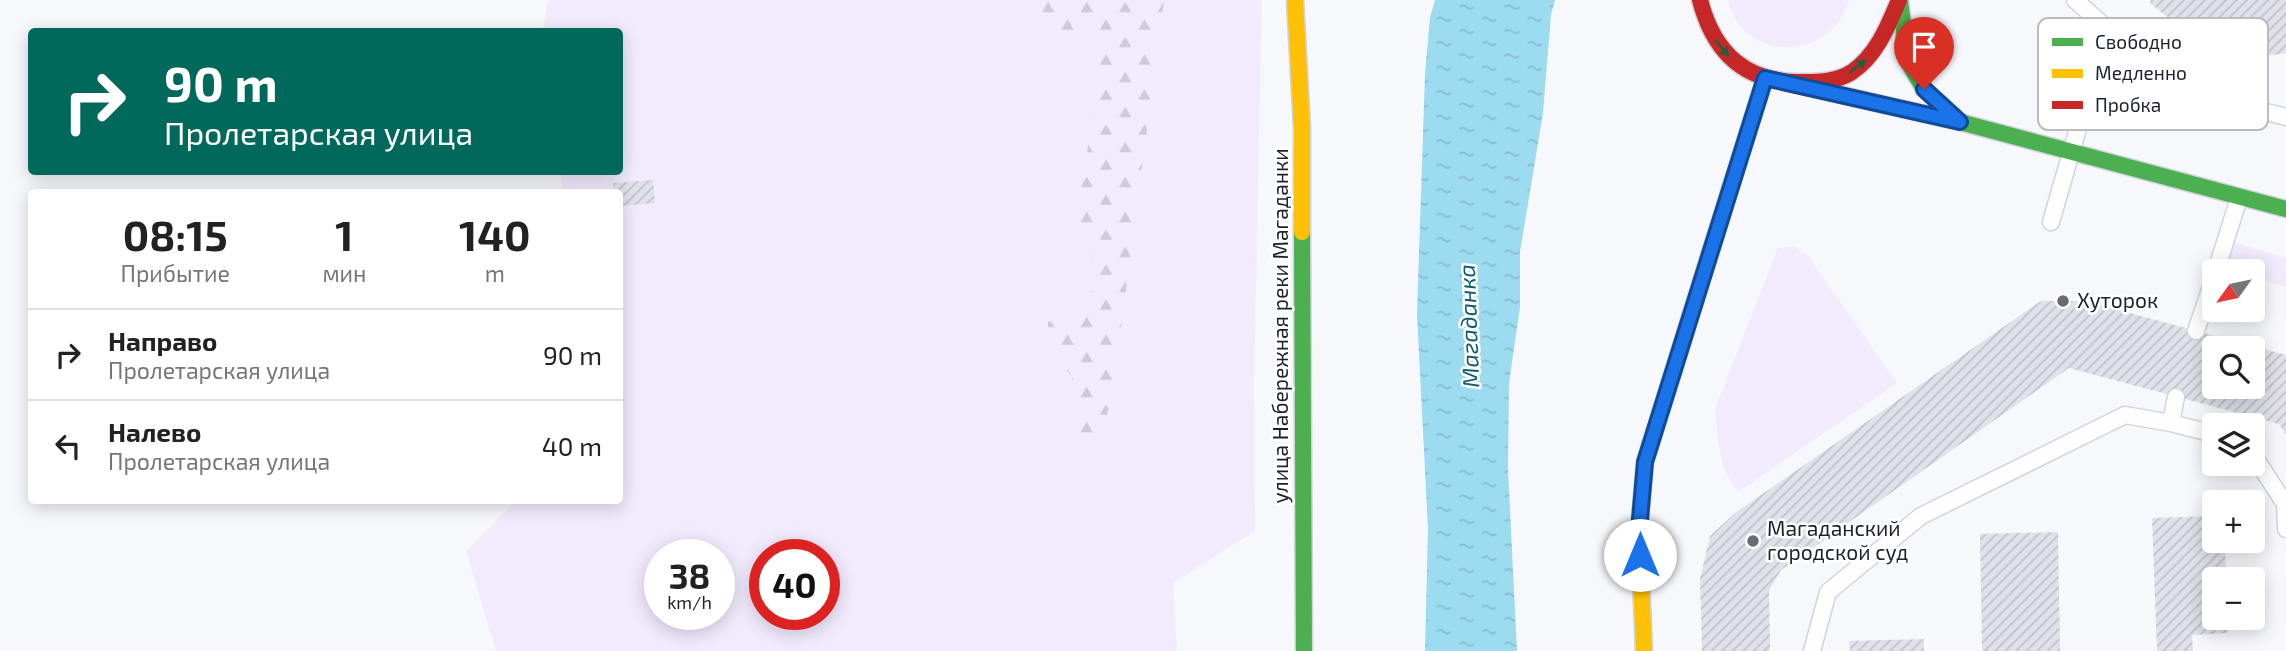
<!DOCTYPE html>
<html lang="ru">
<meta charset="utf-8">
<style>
body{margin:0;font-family:"Exo 2",sans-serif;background:#f2f2f2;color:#222;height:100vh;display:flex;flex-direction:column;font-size:26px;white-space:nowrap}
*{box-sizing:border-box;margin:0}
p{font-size:23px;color:#767676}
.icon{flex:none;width:38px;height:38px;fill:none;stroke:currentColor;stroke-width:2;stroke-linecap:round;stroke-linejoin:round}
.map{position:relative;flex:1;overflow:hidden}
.panel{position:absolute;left:28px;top:189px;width:595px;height:315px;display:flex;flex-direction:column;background:#fff;border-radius:7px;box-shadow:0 4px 18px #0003}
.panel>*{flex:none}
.hud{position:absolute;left:28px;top:28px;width:595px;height:147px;border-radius:7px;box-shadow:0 4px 18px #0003;background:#00695c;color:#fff;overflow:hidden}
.needle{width:46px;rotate:237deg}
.fabs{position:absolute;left:2202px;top:259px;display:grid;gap:14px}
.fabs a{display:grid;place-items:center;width:63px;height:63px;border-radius:7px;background:#fff;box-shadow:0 4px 18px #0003;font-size:35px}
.speed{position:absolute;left:644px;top:539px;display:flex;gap:14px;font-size:35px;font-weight:700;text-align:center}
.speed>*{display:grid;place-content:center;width:91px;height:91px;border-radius:50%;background:#fff;box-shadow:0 4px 18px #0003;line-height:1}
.speed small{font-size:18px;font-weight:400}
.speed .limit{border:10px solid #d22;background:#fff;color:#111}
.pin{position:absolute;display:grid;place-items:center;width:60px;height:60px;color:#fff;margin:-72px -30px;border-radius:50% 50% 50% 0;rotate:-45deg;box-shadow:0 0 7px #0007}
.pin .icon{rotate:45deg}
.me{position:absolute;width:77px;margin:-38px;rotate:0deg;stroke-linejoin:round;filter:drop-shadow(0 0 5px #0008)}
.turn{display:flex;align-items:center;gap:24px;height:147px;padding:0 21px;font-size:32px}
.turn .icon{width:91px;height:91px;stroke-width:2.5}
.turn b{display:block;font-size:49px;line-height:60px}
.eta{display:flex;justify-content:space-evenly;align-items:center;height:119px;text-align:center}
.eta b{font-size:42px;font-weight:700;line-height:49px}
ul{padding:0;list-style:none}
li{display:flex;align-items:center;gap:21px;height:91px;padding:0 21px;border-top:2px solid #e0e0e0}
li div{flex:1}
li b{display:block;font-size:26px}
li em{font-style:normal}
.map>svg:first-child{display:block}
.grass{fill:#f2ebfe;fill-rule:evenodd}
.forest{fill:url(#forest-firs)}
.water{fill:url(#water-ripples)}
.building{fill:url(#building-hatch);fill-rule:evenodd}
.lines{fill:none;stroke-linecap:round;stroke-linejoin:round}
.lane-casing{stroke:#d0d4dd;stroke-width:19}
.fast-casing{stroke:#d0d4dd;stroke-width:19}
.slow-casing{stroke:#d0d4dd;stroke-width:19}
.jam-casing{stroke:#d0d4dd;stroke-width:19}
.lane{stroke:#fefeff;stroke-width:16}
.fast{stroke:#4caf50;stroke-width:16}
.slow{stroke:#ffc107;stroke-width:16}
.jam{stroke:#c62828;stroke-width:16}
.oneway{fill:#2f5a3b}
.route-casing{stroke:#114b97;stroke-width:18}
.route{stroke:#1a73e8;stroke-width:12}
.poi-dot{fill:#686c75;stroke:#fff;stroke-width:2.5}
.labels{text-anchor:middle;stroke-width:5;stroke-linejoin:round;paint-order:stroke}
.poi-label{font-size:21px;fill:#1b212d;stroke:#fff;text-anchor:start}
.street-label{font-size:21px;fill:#1b212d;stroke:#fff}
.water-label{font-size:23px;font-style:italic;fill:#125c6f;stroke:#fff}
.key{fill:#fff;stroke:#bbbcc0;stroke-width:2}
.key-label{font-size:19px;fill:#1b212d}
</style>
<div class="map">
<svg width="2286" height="651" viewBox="0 0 2286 651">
<defs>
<pattern id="forest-firs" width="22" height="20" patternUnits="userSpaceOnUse" patternTransform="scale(1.75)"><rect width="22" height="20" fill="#f2ebfe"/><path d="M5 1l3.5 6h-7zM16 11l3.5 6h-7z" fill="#cfc9da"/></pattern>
<pattern id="water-ripples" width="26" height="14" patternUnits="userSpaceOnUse" patternTransform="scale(1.75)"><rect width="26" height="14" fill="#9ddbf0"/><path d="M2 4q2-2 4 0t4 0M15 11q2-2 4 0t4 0" fill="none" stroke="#87bcce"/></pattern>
<pattern id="building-hatch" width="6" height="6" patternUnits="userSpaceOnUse" patternTransform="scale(1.75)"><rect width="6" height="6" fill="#e0e1ea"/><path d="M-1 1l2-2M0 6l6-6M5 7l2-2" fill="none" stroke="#c0c1c9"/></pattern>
</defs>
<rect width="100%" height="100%" fill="#f6f8fc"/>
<!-- grass -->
<path class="grass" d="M 548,0 L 1262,0 L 1254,382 L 1255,531 L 1173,583 L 1177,651 L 496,651 L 466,551 L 516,501 L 620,500 L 620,192 L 562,192 L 561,172 L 620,172 L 620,32 L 543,31 ZM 660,555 L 719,555 L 719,614 L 660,614 ZM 765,555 L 824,555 L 824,614 L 765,614 Z
M 1728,0 L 1849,0 C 1832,62 1743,64 1728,0 Z
M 2226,240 L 2286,258 L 2286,287 L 2252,276 L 2252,271 L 2237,271 L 2218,265 Z
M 1795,247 L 1808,256 L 1897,383 L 1738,492 L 1724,470 L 1718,442 L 1715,409 L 1778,248 Z"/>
<!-- forest -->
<path class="forest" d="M 1024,0 L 1164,0 L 1112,397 L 1103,428 L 1088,439 L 1080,432 L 1072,377 L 1048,348 L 1048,322 L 1084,313 L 1098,272 L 1075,210 L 1084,172 L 1094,107 L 1099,52 L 1091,26 L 1057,34 L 1031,21 Z"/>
<!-- water -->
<path class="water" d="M 1435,0 L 1555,0 L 1551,15 L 1543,113 L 1520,252 L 1520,307 L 1509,383 L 1508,469 L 1517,651 L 1425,651 L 1428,529 L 1417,314 L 1425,74 L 1430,17 Z"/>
<!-- building -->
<path class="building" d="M 2151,0 L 2286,0 L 2286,53 L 2224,62 L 2150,3 Z
M 653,180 L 655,203 L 620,206 L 620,192 L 614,192 L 613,183 Z
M 2041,301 L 2085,301 L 2286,355 L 2286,435 L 2279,424 L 2069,368 L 1781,570 L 1769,590 L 1770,651 L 1702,651 L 1700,579 L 1710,536 L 1735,513 ZM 2214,348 L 2252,348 L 2252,387 L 2214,387 Z
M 2214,516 L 2214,541 L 2225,541 L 2226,579 L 2214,579 L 2214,618 L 2227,618 L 2228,633 L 2192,635 L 2193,651 L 2157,651 L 2152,518 Z
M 2058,532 L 2060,651 L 1982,651 L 1980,534 Z
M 1924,639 L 1924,651 L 1850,651 L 1849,641 Z"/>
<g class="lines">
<defs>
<path id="lane" d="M 2110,31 L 2185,91 L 2286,117
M 2051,222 L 2087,97 L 2110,31 L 2075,0
M 2216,271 L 2239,198
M 2196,331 L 2214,278
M 2171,423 L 2214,434
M 2252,453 L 2285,504 L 2286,529
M 1812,651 L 1828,592 L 1921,516 L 2125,415 L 2171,423 L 2176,397"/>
<path id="fast" d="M 1900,1 L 1908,62 L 1924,89 L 1958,120
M 1794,84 L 1960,122 L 2286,209
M 1302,232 L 1304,651
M 1716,234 L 1765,78"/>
<path id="slow" d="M 1295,0 L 1302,128 L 1302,232
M 1644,651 L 1639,531 L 1645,462 L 1716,234"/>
<path id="jam" d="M 1700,0 C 1714,54 1747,84 1805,82 C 1821,82 1838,81 1852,72 C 1877,55 1888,26 1899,0"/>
</defs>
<!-- lane casing -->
<use href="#lane" class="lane-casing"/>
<!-- fast casing -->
<use href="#fast" class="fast-casing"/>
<!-- slow casing -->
<use href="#slow" class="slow-casing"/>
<!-- jam casing -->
<use href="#jam" class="jam-casing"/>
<!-- lane -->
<use href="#lane" class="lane"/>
<!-- fast -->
<use href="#fast" class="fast"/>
<!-- slow -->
<use href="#slow" class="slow"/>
<!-- jam -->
<use href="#jam" class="jam"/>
</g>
<!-- one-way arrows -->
<defs><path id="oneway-solid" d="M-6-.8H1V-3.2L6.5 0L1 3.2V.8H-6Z" transform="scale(1.75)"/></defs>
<g class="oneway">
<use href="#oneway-solid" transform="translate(1722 48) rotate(50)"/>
<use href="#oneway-solid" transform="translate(1858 66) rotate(-37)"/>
</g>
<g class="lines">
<defs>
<path id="route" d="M 1640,555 L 1639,531 L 1645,462 L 1765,78 L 1960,122 L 1924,89"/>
</defs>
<!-- route casing -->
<use href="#route" class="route-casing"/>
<!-- route -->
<use href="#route" class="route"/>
</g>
<!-- markers -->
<g class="poi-dot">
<circle cx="2063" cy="301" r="7"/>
<circle cx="1753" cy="541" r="7"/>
</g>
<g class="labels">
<!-- poi labels -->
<g class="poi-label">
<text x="2077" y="308">Хуторок</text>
<text x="1767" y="536">Магаданский<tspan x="1767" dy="24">городской суд</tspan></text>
</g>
<!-- street labels -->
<g class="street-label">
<text transform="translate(1281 326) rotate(-90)" y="7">улица Набережная реки Магаданки</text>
</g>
<!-- water labels -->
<g class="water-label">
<text transform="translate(1469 326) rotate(-92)" y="8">Магаданка</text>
</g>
</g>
<!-- legend -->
<rect x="2038" y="18" width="230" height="112" rx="10" class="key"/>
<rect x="2052" y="38" width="31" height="8" fill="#4caf50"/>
<rect x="2052" y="69" width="31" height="9" fill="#ffc107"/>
<rect x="2052" y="101" width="31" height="8" fill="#c62828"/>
<g class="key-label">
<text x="2095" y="49">Свободно</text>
<text x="2095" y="80">Медленно</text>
<text x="2095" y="112">Пробка</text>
</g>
</svg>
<div class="fabs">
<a><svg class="needle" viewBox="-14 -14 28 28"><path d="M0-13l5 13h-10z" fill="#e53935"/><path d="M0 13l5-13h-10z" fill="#767676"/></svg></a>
<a><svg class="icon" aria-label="search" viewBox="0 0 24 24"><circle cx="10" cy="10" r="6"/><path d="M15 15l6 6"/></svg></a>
<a><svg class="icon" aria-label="layers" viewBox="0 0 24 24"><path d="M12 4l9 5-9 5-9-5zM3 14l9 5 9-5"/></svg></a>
<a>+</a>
<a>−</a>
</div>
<div class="speed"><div>38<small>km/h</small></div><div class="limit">40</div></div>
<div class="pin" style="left:1924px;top:89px;background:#d93025"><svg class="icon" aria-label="arrive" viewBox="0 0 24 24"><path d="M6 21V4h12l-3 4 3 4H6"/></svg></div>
<svg class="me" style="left:1640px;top:555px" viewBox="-20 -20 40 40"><circle r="19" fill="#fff"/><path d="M0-13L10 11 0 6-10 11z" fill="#1a73e8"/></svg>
<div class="hud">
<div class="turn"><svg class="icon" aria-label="right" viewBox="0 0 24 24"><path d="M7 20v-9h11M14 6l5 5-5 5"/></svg><div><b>90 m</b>Пролетарская улица</div></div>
</div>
<section class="panel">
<div class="eta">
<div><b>08:15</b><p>Прибытие</p></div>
<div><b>1</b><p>мин</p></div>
<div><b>140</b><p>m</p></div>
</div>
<ul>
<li><svg class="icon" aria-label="right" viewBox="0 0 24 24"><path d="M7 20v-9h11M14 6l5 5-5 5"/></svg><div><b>Направо</b><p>Пролетарская улица</p></div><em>90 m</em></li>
<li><svg class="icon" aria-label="left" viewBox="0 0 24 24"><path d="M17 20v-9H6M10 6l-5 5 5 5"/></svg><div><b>Налево</b><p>Пролетарская улица</p></div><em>40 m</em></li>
</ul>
</section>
</div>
